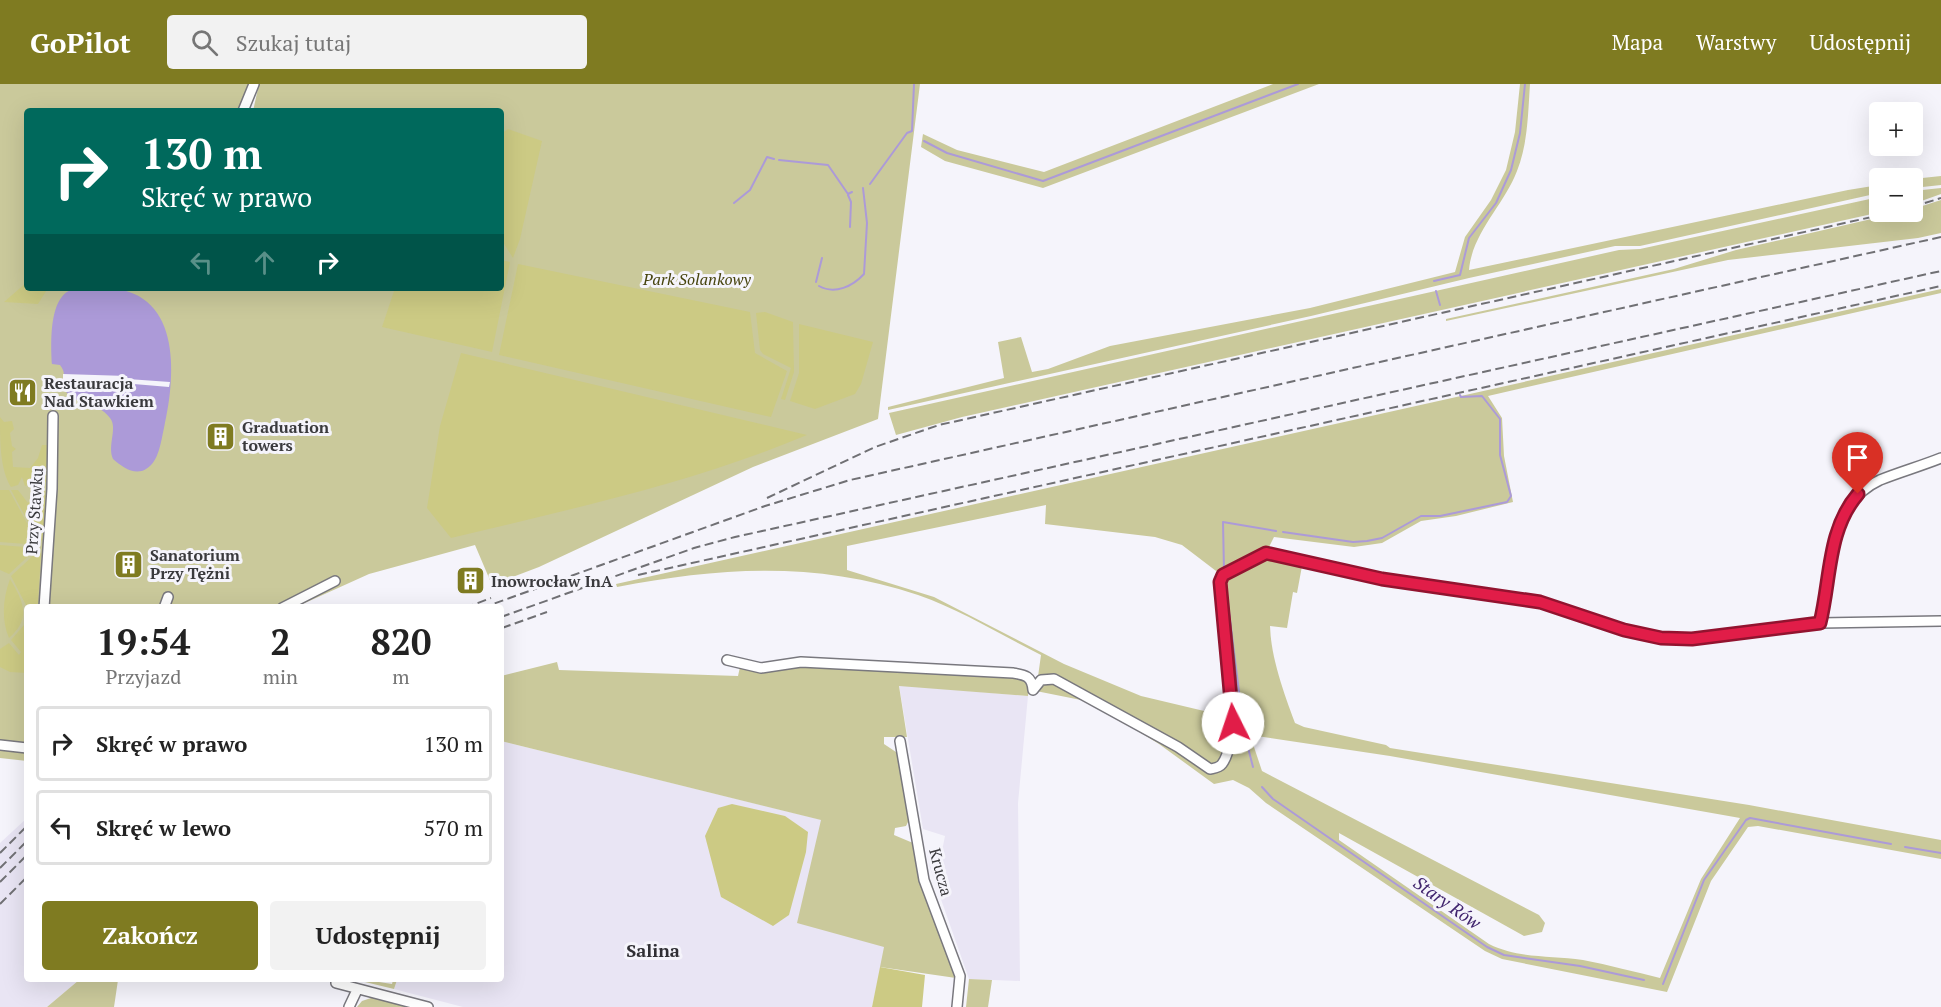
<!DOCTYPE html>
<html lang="pl">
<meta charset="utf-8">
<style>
body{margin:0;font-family:"PT Serif",serif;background:#f2f2f2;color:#222;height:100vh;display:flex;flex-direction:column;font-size:22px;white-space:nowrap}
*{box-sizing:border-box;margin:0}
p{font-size:20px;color:#767676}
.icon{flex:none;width:33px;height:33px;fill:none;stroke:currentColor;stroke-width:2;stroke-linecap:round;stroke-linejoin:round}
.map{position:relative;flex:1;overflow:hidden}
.drawer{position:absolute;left:24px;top:520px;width:480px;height:378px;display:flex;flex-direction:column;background:#fff;border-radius:6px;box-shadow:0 6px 24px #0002}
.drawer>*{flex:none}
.hud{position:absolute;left:24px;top:24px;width:480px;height:183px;border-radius:6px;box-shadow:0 6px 24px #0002;background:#00695c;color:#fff;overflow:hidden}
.controls{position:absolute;left:1869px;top:18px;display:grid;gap:12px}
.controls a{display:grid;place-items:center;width:54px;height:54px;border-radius:6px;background:#fff;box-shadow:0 6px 24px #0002;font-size:30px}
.pin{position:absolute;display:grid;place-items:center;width:51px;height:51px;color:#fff;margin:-62px -26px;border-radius:50% 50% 50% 0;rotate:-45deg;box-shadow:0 0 6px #0007}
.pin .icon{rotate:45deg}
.me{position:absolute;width:66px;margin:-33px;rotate:356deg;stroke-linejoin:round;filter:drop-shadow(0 0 4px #0008)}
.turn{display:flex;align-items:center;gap:21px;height:126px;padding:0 18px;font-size:27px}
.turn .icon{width:78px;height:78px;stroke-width:2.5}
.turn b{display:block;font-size:42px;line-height:51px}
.lanes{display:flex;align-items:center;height:57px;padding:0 18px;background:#0003;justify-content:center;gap:30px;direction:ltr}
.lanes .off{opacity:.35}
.eta{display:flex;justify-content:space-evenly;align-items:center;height:102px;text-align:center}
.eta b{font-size:36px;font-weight:700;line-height:42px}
.action{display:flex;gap:12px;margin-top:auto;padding:12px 18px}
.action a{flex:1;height:69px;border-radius:6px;background:#7f7b21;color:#fff;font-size:24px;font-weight:700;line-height:69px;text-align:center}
.action a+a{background:#f2f2f2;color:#222}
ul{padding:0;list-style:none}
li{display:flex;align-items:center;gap:18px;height:75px;margin:0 12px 9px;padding:0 6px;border:3px solid #e0e0e0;border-radius:6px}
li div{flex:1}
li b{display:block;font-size:22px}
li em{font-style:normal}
header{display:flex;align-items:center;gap:36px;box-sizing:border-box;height:84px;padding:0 30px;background:#7f7b21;color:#fff}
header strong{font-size:28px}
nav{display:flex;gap:33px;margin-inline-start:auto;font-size:21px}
.search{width:420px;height:54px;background:#f2f2f2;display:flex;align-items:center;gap:15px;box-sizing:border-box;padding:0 21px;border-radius:6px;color:#767676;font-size:22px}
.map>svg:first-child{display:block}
.built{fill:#e9e5f4}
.green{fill:#cac99b;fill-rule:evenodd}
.forest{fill:#ccca84}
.water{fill:#ac9ad8}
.pier{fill:#f5f4fb}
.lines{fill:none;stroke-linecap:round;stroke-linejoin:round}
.stream{stroke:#ac9ad8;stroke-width:2}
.street-casing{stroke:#79787e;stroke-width:12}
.street{stroke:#fff;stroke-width:9}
.rail{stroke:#707074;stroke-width:2;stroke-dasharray:9 4.5;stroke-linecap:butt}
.route-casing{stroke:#92132f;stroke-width:15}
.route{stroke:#e11d48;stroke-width:10}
.labels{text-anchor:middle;stroke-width:6;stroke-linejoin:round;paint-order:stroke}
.park-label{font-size:16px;font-style:italic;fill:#47440e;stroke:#f5f4fb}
.poi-label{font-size:16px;font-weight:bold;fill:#3a3a3d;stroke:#f5f4fb;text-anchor:start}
.street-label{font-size:16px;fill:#3a3a3d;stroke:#f5f4fb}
.water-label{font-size:18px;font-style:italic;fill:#41256e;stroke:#f5f4fb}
.neighbourhood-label{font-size:18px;font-weight:bold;fill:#302f34;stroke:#f5f4fb}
</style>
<header>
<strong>GoPilot</strong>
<div class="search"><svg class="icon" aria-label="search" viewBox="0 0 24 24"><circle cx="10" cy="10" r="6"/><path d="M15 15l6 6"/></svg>Szukaj tutaj</div>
<nav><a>Mapa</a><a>Warstwy</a><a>Udostępnij</a></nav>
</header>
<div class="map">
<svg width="1941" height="923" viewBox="0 0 1941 923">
<rect width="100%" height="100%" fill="#f5f4fb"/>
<!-- built -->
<path class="built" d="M 899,601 L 1028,612 L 1018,719 L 1020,897 L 969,895 L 930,784 L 927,769 L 943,762 L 945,752 L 923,745 Z
M 501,657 L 822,736 L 885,863 L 872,923 L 463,923 L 394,905 L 397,896 L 501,896 Z
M 27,734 L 27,896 L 79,896 L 47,923 L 0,923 L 0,759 Z"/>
<!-- green -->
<path class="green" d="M 0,0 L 251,0 L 240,27 L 27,27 L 27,204 L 501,204 L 501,27 L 253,27 L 259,0 L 920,0 L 878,335 L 753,383 L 539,483 L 492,501 L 475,461 L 369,490 L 296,523 L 27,524 L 27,677 L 0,674 Z
M 1273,0 L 1319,0 L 1043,104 L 945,77 L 921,63 L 923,50 L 957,66 L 1044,88 Z
M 1520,0 L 1530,0 C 1528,29 1528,59 1517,87 C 1504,121 1472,149 1469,186 L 1848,106 L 1879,101 L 1879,109 L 1676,154 L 1640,162 L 1615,162 L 1469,194 L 1311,232 L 888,326 L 888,323 L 1004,294 L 998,258 L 1021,253 L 1032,288 L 1048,285 L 1110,262 L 1310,224 L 1455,188 L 1465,153 L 1491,116 L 1506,86 L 1515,48 Z
M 1941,92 L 1941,101 L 1913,104 L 1913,95 Z
M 1941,104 L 1941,110 L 1913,120 L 1913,107 Z
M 1879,113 L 1881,128 L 1854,134 L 962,333 L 896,351 L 889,329 L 1619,166 L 1640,165 Z
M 1941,116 L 1941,149 L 1918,154 L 1728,176 L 1446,237 L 1446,235 L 1674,185 L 1736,166 L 1902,128 L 1912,128 L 1913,125 Z
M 1941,205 L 1941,209 L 1488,312 L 1502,334 L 1504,372 L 1513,418 L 1456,432 L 1421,437 L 1382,459 L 1354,463 L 1274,453 L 1268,465 L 1220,490 L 1182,461 L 1155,453 L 1045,440 L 1046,421 L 847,462 L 847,486 L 934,513 L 1064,580 L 1141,612 L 1221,631 L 1228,600 L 1223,499 L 1226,492 L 1265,472 L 1302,482 L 1297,509 L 1293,508 L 1287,544 L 1270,542 C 1271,574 1284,609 1295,639 L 1304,643 L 1386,661 L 1390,664 L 1749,721 L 1941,756 L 1941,775 L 1758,742 L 1748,743 L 1711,797 L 1667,908 L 1502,875 L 1485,867 L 1266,719 L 1249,704 L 1233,696 L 1214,700 L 1159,660 L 1091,618 L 1036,607 L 1041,571 C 1001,551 961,526 918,511 C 818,477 719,483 617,503 L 616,500 ZM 1250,651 L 1390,672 L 1740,734 L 1701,795 L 1660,894 C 1635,888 1609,881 1583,876 C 1550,871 1519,875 1489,860 L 1339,756 L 1339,749 L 1524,852 L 1542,848 L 1545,839 L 1539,831 L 1262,687 Z
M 557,578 L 559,586 L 738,592 L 740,583 L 796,581 L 1014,591 L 1029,598 L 1028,612 L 899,602 L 907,653 L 884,653 L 884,660 L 899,670 L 909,736 L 906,742 L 895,744 L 894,751 L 913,759 L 920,797 L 956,894 L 880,883 L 884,863 L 797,839 L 821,736 L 501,657 L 501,592 Z
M 969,895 L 992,896 L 988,923 L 966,923 Z
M 79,896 L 118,896 L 114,923 L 47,923 Z
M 366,896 L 392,900 L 393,896 L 397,896 L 394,905 L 365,898 Z
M 371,914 L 375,914 L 411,923 L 357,923 L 362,917 Z"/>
<!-- forest -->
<path class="forest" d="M 508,45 L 542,57 L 520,155 L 513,174 L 501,155 L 504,97 L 501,94 L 501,50 Z
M 501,176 L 510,178 L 492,268 L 382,243 L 395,204 L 501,204 Z
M 518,180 L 750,228 L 755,269 L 787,287 L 771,333 L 499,271 Z
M 27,198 L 27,204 L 48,204 L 38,220 L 4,218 Z
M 765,228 L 793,238 L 794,288 L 785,316 L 781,315 L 791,284 L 763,270 L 760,266 L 756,229 Z
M 799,240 L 873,258 L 861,300 L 855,310 L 815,325 L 790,317 L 799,289 Z
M 461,269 L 807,351 C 693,399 571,425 451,454 L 427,424 L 440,342 Z
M 0,333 L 4,338 L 12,337 L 14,345 L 10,349 L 12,362 L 16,365 L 12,368 L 13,383 L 30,384 L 38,374 L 42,361 L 50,361 L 49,397 L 25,402 L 22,393 L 18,401 L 11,403 C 0,386 0,357 0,333 Z
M 0,406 L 9,406 L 39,461 L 0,458 Z
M 11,406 L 18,406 L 28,419 L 32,414 L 40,415 L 36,406 L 45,406 L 46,411 L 50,413 L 42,457 L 35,451 Z
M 0,461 L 37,464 L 9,490 L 0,486 Z
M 36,469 L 41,469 L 38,519 L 37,523 L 27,523 L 11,492 Z
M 10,495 C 23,517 32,534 9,554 C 1,535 3,514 10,495 Z
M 27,533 L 27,589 L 10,588 L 0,583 L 0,565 L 9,559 L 19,571 L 21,568 L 11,556 L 24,541 Z
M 732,720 L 785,732 L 808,748 L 806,768 L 789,831 L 773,842 L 721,813 L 705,752 L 718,724 Z
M 880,883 L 925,891 L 922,923 L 872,923 Z"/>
<!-- water -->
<path class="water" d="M 103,204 C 181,204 177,288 164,344 C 161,357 159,378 146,385 C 135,392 122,383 113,375 C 107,361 118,344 110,334 C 97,316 70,322 61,300 C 64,292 66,289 60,281 L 52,280 C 51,261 48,209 75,205 C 85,204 94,207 103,204 Z"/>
<!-- pier -->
<path class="pier" d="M 63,290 L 127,292 L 128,295 L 170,298 L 169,303 L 122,299 L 121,302 L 109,301 L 109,298 L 63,295 Z"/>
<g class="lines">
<!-- stream -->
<path class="stream" d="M 924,57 L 947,69 L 1043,97 L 1298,0
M 779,76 L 828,81 L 848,110 L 852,108
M 870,100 L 907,49 L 912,47 L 914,0
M 848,111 L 851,118 L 850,143
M 734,119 L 750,106 L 767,73 L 774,75
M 1434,197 L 1460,191 L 1469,154 L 1496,119 L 1511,86 L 1520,49 L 1525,0
M 816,198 L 822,174
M 819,202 C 835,211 853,202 864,190 L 867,139 L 863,104
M 1436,207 L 1440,221
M 1283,448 L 1353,458 L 1367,457 L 1382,454 L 1421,432 L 1440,432 L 1507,418 L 1511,412 L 1500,371 L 1500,335 L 1482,312 L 1461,313 L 1460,311
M 1224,487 L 1223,438 L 1276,447
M 1225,495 L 1242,632
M 1244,648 L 1253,683
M 1262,703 L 1273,715 L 1487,863 L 1504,871 L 1580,882 L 1644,896
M 1905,763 L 1941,769
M 1663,900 L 1704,796 L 1746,736 L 1750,734 L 1891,760"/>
<defs>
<path id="street" d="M 243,27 L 254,0
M 44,524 L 52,405 L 53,332
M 164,524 L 168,513
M 282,524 L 335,497
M 1820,539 C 1833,489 1824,422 1880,396 C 1900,388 1921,382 1941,374
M 727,576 L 761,584 L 801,578 L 1013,589 C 1025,591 1032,592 1033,606 L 1041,596 L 1054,595 L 1178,663 L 1210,685 C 1215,684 1219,684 1222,680 C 1244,651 1224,536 1220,498 L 1223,491 L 1266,469 L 1382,495 L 1540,518 L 1624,546 L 1661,554 L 1692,555 L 1820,539 L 1941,537
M 900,657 L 924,796 L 960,892 L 957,923
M 0,661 L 27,664
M 336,899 L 428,923
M 349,923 L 357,906"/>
</defs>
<!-- street casing -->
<use href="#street" class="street-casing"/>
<!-- street -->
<use href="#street" class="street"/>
<!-- rail -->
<path class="rail" d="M 1912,123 L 1941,114
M 767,414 L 875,363 L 939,341 L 1894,128
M 638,491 L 1941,202
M 465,524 L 491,514
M 482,524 L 765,422 L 850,396 L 1941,153
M 501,533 L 694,464 L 735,453 L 1941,187
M 502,544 L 547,528
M 0,769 L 27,742
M 0,784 L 27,757
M 0,798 L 27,771
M 0,820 L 27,793"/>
</g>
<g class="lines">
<defs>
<path id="route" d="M 1233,639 L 1220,498 L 1223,491 L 1266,469 L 1382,495 L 1540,518 L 1624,546 L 1661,554 L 1692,555 L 1820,539 C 1831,495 1827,446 1858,410"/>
</defs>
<!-- route casing -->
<use href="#route" class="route-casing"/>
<!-- route -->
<use href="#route" class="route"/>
</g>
<!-- icons -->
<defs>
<symbol id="restaurant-square" viewBox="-11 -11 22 22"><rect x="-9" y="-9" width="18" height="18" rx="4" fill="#7f7b21" stroke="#f5f4fb"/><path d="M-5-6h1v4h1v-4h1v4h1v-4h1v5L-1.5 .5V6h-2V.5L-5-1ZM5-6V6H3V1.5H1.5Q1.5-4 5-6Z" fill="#fff"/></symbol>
<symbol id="building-square" viewBox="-11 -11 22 22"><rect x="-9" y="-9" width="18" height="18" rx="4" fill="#7f7b21" stroke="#f5f4fb"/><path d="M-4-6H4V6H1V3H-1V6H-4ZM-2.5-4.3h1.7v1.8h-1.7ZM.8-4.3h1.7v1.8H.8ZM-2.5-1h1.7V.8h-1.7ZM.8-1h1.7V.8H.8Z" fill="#fff"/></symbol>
</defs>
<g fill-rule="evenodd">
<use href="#restaurant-square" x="6" y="292" width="33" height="33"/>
<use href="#building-square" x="204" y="336" width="33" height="33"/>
<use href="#building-square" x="112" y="464" width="33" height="33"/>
<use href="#building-square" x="454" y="480" width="33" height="33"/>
</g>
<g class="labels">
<!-- park labels -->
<g class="park-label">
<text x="697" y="201">Park Solankowy</text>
</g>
<!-- poi labels -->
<g class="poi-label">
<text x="44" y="305">Restauracja<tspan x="44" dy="18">Nad Stawkiem</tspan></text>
<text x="242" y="349">Graduation<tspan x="242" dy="18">towers</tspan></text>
<text x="150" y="477">Sanatorium<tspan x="150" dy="18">Przy Tężni</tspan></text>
<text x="491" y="503">Inowrocław InA</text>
</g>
<!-- street labels -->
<g class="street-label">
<text transform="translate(34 427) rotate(-86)" y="6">Przy Stawku</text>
<text transform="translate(941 788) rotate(75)" y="6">Krucza</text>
</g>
<!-- water labels -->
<g class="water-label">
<text transform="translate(1447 819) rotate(35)" y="6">Stary Rów</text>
</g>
<!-- neighbourhood labels -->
<g class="neighbourhood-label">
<text x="653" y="873">Salina</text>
</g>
</g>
</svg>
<div class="controls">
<a>+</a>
<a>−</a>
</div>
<div class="pin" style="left:1858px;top:410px;background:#d93025"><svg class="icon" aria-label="arrive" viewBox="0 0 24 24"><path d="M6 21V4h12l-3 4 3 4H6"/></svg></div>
<svg class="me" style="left:1233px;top:639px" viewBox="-20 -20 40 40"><circle r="19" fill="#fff"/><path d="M0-13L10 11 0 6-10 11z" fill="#e11d48"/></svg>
<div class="hud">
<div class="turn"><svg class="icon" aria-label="right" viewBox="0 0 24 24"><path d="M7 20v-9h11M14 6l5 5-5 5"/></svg><div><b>130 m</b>Skręć w prawo</div></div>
<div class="lanes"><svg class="icon off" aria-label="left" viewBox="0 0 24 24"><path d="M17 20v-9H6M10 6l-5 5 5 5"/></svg><svg class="icon off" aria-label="ahead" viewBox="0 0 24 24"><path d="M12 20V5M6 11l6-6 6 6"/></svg><svg class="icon" aria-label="right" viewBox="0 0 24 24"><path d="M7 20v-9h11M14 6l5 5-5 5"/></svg></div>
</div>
<section class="drawer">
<div class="eta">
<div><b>19:54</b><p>Przyjazd</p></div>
<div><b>2</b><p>min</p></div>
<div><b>820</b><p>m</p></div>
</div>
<ul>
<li><svg class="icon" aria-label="right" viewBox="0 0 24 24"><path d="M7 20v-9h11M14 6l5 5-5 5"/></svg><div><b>Skręć w prawo</b></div><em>130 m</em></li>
<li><svg class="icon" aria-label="left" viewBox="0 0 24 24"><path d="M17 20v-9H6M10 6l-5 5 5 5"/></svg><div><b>Skręć w lewo</b></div><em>570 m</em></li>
</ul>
<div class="action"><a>Zakończ</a><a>Udostępnij</a></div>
</section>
</div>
